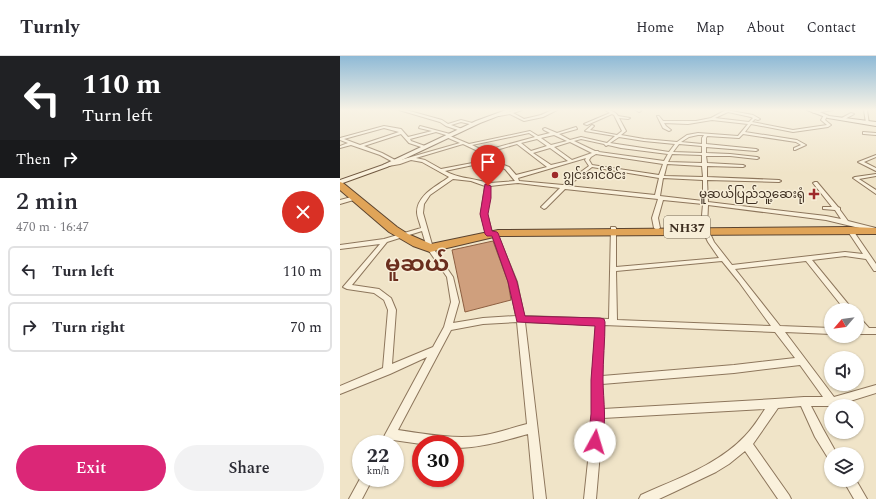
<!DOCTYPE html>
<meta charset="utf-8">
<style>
body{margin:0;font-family:Spectral,"Noto Sans Myanmar",serif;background:#f2f2f3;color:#2b2b33;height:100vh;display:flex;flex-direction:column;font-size:15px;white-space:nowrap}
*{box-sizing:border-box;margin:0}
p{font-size:13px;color:#7c7c81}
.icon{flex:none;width:22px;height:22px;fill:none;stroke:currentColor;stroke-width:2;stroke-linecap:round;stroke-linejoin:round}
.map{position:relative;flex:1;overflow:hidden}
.drawer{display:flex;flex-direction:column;background:#fff;width:340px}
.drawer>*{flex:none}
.banner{background:#202124;color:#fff;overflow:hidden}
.needle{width:26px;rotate:242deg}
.fabs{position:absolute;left:484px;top:247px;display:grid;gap:8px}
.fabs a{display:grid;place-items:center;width:40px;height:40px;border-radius:50%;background:#fff;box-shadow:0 1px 3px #0004;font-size:20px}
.speed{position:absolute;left:12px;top:379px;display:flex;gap:8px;font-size:20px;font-weight:700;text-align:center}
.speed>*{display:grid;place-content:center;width:52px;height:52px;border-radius:50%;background:#fff;box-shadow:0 1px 3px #0004;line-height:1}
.speed small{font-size:10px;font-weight:400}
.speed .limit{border:6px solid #d22;background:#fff;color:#111}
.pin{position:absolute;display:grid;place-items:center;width:34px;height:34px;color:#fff;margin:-41px -17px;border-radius:50% 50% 50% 0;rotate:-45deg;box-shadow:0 0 4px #0007}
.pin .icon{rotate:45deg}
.me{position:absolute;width:44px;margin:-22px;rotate:6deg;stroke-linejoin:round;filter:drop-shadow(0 0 3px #0008)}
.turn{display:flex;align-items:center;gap:14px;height:84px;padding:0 16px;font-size:18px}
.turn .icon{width:52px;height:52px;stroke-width:2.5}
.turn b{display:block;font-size:28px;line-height:34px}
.then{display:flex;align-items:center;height:38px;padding:0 16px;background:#0003;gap:8px;font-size:15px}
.round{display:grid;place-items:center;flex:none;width:42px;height:42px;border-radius:21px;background:#f2f2f3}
.head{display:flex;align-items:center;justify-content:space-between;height:68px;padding:0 16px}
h1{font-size:24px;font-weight:600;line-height:30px}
.cta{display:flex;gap:8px;margin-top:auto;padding:8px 16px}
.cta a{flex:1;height:46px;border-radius:24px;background:#db2777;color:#fff;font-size:16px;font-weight:600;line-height:46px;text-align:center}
.cta a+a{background:#f2f2f3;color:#2b2b33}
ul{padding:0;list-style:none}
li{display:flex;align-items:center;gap:12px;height:50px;margin:0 8px 6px;padding:0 8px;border:2px solid #e1e1e2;border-radius:6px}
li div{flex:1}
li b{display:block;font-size:15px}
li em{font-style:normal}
header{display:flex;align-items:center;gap:24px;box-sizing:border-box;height:56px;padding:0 20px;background:#fff;border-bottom:1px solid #e1e1e2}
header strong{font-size:19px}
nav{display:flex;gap:22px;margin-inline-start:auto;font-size:14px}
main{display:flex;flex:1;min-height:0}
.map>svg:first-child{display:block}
.building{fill:#cf9f7d;stroke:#8d5f41}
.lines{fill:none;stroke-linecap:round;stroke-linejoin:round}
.street-casing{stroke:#8d765c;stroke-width:2}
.secondary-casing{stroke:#6f573f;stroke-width:2}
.highway-casing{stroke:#5b4430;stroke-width:2}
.street{fill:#faf1dc;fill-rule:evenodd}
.secondary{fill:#faf1dc;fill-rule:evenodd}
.highway{fill:#e0a458;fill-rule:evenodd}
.route{fill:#db2777;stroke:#8e194d}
.poi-dot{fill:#9e2a2b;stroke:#f7eed8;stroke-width:1.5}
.labels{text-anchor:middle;stroke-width:3;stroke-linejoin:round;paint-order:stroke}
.far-poi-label{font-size:12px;fill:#3d2e20;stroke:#f7eed8;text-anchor:start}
.shield{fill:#f7eed8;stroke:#756857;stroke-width:1}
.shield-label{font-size:13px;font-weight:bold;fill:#3d2e20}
.town-label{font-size:22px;font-weight:bold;fill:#6b2e1e;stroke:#f7eed8}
</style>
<header>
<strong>Turnly</strong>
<nav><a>Home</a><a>Map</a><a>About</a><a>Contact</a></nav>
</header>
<main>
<section class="drawer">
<div class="banner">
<div class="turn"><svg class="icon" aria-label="left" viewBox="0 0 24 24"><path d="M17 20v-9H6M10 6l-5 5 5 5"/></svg><div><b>110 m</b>Turn left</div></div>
<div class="then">Then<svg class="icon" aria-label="right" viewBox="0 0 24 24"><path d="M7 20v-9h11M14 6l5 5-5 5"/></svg></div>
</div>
<div class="head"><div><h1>2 min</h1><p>470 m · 16:47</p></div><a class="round" style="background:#d93025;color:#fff"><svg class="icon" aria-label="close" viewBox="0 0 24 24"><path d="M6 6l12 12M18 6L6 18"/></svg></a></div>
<ul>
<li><svg class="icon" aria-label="left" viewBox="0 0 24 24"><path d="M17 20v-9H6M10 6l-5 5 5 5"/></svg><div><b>Turn left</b></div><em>110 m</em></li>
<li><svg class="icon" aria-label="right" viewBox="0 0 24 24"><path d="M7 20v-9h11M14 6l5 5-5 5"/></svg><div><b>Turn right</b></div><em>70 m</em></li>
</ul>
<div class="cta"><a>Exit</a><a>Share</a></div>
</section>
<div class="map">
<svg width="536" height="443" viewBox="0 0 536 443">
<rect width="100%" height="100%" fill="#f0e4c8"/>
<!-- building -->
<path class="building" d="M 153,185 L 168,226 L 171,244 L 125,256 L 112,194 Z"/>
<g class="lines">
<defs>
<path id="street" d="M 59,54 L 66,54 L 102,64 L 108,68 L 121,64 L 136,68 L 134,69 L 121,66 L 111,69 L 122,73 L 123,74 L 121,75 L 106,70 L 100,66 Z
M 175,54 L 182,54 L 173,57 L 184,63 L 201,59 L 212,54 L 217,54 L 203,61 L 184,65 L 170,58 L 159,60 L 157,59 Z
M 265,54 C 270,54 275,55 278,60 L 290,62 L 288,63 L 279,62 L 286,75 L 281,79 L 304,83 L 337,86 L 347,79 L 358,77 L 398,80 L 408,68 L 372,64 L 348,68 L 324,67 L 326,70 L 331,74 L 329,75 L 323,72 L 317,60 L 319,60 L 323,65 L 356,65 L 371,62 L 386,54 L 413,59 L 420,63 L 418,64 L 415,63 L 412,66 L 453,74 L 487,69 L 481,64 L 484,59 L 487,60 L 485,64 L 491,69 L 488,71 L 453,76 L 411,68 L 405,76 L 457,84 L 466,89 L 455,94 L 454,94 L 454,92 L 461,89 L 456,86 L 403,78 L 399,82 L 367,80 L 366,82 L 366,88 L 416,93 L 418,94 L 416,95 L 366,91 L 366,97 L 390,98 L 417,101 L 419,102 L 417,103 L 390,100 L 366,100 L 367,107 L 403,109 L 405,110 L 403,111 L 367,110 L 367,121 L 439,124 L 441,125 L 439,126 L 367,124 L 368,146 L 486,160 L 501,163 L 495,154 L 483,153 L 483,151 L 492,151 L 473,127 L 475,126 L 477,126 L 498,151 L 500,152 L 500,154 L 508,165 L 536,172 L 536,176 L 486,164 L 368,149 L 367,171 L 374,186 L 392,209 L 505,196 L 523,198 L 507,174 L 510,172 L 512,173 L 536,208 L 536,215 L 534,215 L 526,203 L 505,200 L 472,204 L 513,254 L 505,254 L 466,205 L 395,213 L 440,270 L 491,272 L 491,278 L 445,276 L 494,341 L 536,329 L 536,337 L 494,350 L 471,350 L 483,373 L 497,398 L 491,398 L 491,403 L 488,402 L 475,381 L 461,350 L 438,352 L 413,388 L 449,439 L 451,443 L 438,443 L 405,395 L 389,408 L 376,416 L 334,436 L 319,443 L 299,443 L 301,439 C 336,423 378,409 405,380 C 413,372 419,362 425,353 L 263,362 L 256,443 L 244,443 L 253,358 L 252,324 L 256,269 L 185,266 L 206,443 L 194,443 L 188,378 C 163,385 141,392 115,392 L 115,388 L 81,388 L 53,384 L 51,388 L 40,388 L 87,301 L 50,318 L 0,338 L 0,330 L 43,312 L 48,254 L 44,244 L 34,237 L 7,233 L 3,231 L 40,188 L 0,193 L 0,189 L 44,183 L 81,172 C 80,167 77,161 77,156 C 77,139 97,130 109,121 L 82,106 L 71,104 L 60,108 L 43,111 L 43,109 L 53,106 L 40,99 L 11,89 L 0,92 L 0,90 L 8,87 L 0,84 L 0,82 L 44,70 L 61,73 L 68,81 L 92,75 L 79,72 L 80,70 L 110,78 L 110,80 L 129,88 L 190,75 L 198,80 L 210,77 L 204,74 L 203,73 L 205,72 L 217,77 L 236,71 L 237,73 L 219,78 L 230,84 L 241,81 L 267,87 L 275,80 L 245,75 L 252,69 L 254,70 L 250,74 L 277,79 L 282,75 L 274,59 L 272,58 L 247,69 L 244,68 L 270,57 ZM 388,56 L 411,61 L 413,62 L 409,66 L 375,62 ZM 44,72 L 59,76 L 20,89 L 4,83 ZM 96,76 L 106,79 L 106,81 L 120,87 L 57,105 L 42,97 L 24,90 L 61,78 L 69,87 L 84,92 L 85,92 L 85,90 L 71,85 L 70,83 ZM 189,77 L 195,81 L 144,95 L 132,89 ZM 214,79 L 227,85 L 211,89 L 201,82 ZM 358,79 L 364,79 L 362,82 L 362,88 L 341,86 L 349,81 ZM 279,81 L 304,85 L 335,88 L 329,96 L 270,87 ZM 197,83 L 207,90 L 191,95 L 181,87 ZM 241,83 L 264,88 L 266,90 L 268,89 L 281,92 L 328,98 L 324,105 L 259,96 L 258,95 L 255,95 L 234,85 ZM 230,86 L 252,97 L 232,104 L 214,91 ZM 123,88 L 142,97 L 147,106 L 165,113 L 175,125 L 150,127 L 142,107 L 145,106 L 143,105 L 101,113 L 85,104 L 76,102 ZM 177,88 L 207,111 L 176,119 L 169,111 L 151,104 L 146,97 ZM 339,88 L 362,90 L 362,97 L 333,96 ZM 210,92 L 228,105 L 211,109 L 193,97 ZM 256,98 L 323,108 L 319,119 L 252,109 L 249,104 L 251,101 ZM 332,98 L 362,99 L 362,107 L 328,106 ZM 246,102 L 245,104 L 249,110 L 223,129 L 179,125 L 178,122 ZM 138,108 L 145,126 C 131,122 117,122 105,115 ZM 327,108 L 362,110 L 363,121 L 324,120 ZM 252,111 L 319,122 L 315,139 L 228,130 ZM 323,122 L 363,124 L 363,145 L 320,140 ZM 113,123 L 131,125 L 145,130 L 141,158 L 146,178 L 149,180 L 152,179 L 169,226 L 176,260 L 143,262 L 113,267 L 119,246 L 113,221 L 93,192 L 83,157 L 84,148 L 90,139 ZM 178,127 L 220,132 L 201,151 L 204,153 L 206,152 L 225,133 L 318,143 L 312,162 L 314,172 L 317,174 L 320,172 L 318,162 L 323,144 L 363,148 L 361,171 L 368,186 L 379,202 L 276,211 L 276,172 L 275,171 L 271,171 L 269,263 L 184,260 L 177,226 L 157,177 L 154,175 L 152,176 L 147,158 L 150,130 ZM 82,175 L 87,192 L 107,221 L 111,246 L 104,271 L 93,291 L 52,308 L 56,254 L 51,242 L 39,233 L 12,229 L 47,186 ZM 382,205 L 399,226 L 431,270 L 277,264 L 276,215 ZM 177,266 L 187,368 C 171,372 155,378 139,380 C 112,383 85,378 58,374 L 111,274 L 143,268 ZM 264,269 L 435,276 L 455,302 L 394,309 L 262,320 ZM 460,309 L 483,341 L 464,341 L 435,343 L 263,353 L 262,328 L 394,317 Z
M 296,54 L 300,54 L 301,55 L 299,56 Z
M 479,54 L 493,54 L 474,57 L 472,56 Z
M 524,54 L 527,54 L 529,68 L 526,67 Z
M 511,57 L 514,58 L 503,64 L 500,63 Z
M 523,76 L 536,77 L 536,79 L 524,78 L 523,78 Z
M 536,99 L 536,101 L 524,106 L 536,112 L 536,115 L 518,106 Z
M 536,118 L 536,120 L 519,123 L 536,134 L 536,138 L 513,122 L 515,121 Z
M 15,140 L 17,141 L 17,143 L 0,148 L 0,144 Z
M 517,261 L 520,262 L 529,272 L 536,272 L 536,278 L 517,278 L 517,272 L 519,272 L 517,269 Z
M 21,421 L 33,422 L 22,443 L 9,443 Z
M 503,424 L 516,424 L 527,443 L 514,443 Z"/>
<path id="secondary" d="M 166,54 L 174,54 L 140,67 L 47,111 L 0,128 L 0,124 L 43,109 L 136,65 Z
M 475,54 L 489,60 L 536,66 L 536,70 L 488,62 L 467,54 Z"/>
<path id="highway" d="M 0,126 L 3,127 L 57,171 L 68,178 L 91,188 L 158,174 L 510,171 L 536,172 L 536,178 L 158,180 L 90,196 L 73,190 L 49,176 L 0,134 Z"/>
</defs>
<!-- street casing -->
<use href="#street" class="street-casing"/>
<!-- secondary casing -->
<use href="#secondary" class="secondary-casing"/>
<!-- highway casing -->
<use href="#highway" class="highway-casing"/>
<!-- street -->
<use href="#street" class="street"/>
<!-- secondary -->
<use href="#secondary" class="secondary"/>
<!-- highway -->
<use href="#highway" class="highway"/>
</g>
<!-- sky -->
<linearGradient id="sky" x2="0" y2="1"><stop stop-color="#8fbad6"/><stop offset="0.46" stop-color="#f8f3e6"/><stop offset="1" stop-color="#f8f3e6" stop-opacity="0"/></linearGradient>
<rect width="536" height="117" fill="url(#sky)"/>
<!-- route -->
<path class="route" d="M 145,128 L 151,130 L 151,142 L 148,158 L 152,175 L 157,176 L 158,177 L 177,226 L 185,260 L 260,262 L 264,263 L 265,266 C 265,285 263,304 263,323 C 263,344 268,370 260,391 L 255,393 L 250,391 L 248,386 L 251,358 L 251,324 L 255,270 L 177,266 L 168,226 L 152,180 L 147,180 L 145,178 L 140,158 Z"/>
<!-- markers -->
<g class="poi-dot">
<circle cx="215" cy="119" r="4"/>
<path d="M472 132h4v4h4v4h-4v4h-4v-4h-4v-4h4z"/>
</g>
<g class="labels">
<!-- far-poi labels -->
<g class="far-poi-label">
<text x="223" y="123">ၵျွင်းၵၢင်ဝဵင်း</text>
<text x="465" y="142" text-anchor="end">မူဆယ်ပြည်သူ့ဆေးရုံ</text>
</g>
<!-- shield labels -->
<rect class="shield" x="324" y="160" width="46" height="22" rx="3"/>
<g class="shield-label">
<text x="347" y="176">NH37</text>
</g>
<!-- town labels -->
<g class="town-label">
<text x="77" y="215">မူဆယ်</text>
</g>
</g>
</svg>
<div class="fabs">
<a><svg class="needle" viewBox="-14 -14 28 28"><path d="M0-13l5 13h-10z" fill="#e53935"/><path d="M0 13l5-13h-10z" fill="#7c7c81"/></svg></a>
<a><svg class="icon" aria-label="sound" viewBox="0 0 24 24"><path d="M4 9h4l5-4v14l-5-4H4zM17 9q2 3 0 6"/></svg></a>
<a><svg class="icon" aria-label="search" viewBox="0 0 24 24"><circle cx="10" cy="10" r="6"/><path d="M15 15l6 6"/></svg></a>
<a><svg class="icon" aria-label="layers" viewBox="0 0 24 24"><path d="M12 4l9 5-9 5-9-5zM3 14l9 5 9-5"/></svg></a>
</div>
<div class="speed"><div>22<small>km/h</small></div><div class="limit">30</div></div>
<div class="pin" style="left:148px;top:130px;background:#d93025"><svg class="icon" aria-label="arrive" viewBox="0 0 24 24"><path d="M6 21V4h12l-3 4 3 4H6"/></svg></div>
<svg class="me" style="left:255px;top:386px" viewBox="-20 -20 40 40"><circle r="19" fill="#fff"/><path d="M0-13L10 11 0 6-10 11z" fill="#db2777"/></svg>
</div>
</main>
